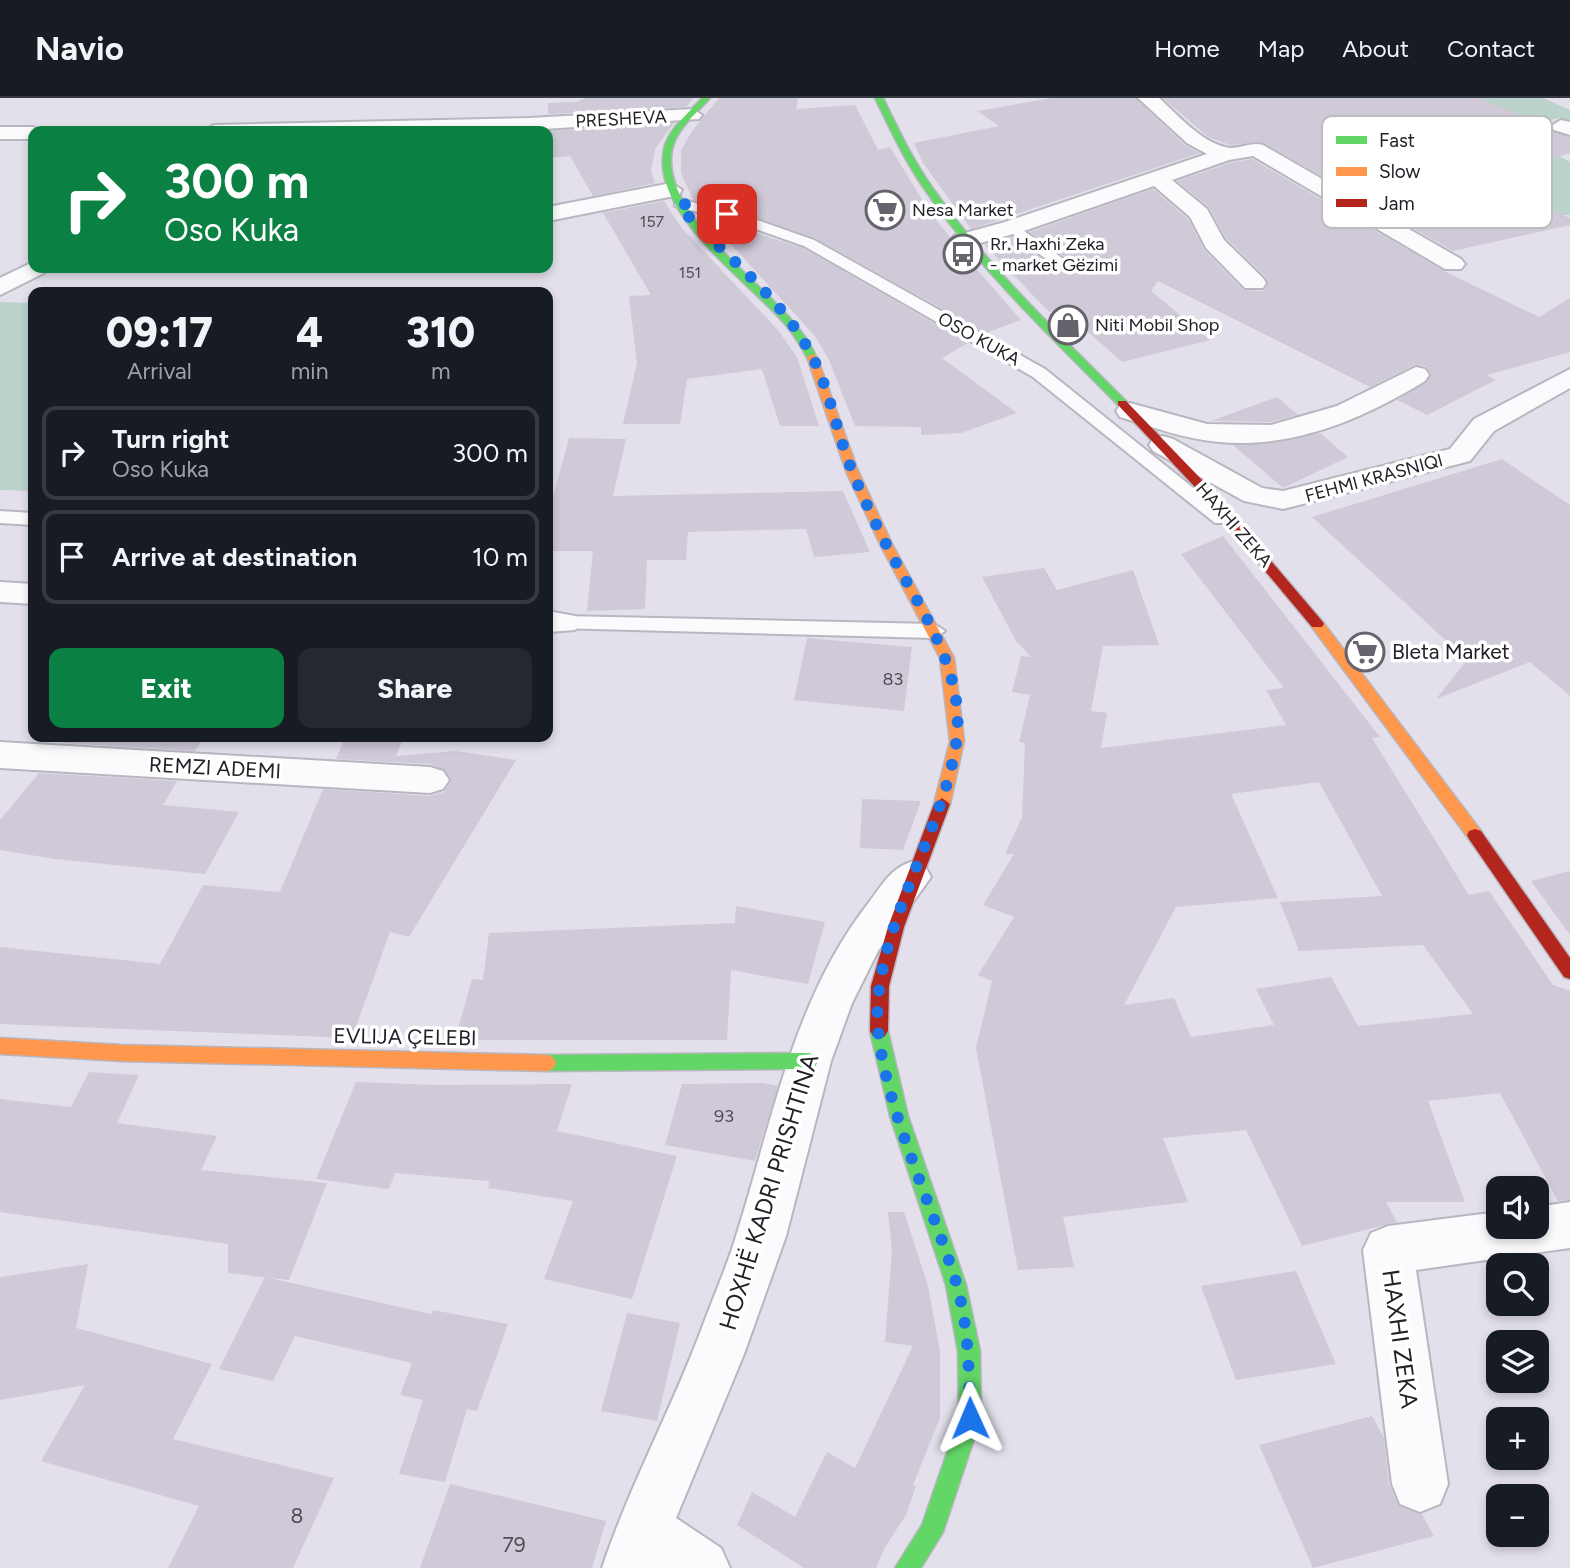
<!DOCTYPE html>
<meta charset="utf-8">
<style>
body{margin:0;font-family:Figtree,sans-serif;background:#242831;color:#f1f3f6;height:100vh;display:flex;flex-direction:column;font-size:26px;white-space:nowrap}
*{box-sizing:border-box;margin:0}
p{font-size:23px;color:#9ea1a6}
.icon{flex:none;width:38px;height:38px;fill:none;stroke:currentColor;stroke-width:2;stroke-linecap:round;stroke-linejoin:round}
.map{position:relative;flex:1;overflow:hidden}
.sheet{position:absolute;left:28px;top:189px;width:525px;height:455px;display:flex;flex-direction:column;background:#171b24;border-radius:14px;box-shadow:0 4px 10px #0003}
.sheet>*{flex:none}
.guide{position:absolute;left:28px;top:28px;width:525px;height:147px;border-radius:14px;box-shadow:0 4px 10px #0003;background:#0b8043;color:#fff;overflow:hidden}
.fabs{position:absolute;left:1486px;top:1078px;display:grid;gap:14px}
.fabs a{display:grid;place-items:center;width:63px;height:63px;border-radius:14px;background:#171b24;box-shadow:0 4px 10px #0003;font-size:35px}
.pin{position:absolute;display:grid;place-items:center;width:60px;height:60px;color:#fff;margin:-30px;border-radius:14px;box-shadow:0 4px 10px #0006}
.me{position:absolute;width:77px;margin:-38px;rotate:359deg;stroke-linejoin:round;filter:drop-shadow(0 0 5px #0008)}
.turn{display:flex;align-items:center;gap:24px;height:147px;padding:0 21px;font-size:32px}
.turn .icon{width:91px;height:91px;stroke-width:2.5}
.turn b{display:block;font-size:49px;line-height:60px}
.eta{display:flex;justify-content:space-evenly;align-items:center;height:119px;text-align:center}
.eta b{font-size:42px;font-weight:800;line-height:49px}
.button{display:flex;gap:14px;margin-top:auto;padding:14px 21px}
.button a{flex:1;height:80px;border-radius:14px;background:#0b8043;color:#fff;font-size:28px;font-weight:800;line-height:80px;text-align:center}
.button a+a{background:#242831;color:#f1f3f6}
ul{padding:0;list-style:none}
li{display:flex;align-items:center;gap:21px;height:94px;margin:0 14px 10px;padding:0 7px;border:4px solid #363941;border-radius:14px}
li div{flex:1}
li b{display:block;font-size:26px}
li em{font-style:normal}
header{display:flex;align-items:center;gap:42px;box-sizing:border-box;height:98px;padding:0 35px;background:#171b24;border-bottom:2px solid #363941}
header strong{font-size:33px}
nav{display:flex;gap:38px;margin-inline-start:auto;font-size:24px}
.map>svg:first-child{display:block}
.green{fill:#bbd3cb}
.building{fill:#cfc9d8;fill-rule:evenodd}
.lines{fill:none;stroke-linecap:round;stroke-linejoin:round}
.lane-casing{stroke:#b8b6bf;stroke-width:4}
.street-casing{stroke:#b8b6bf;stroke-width:4}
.fast-casing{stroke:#b8b6bf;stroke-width:3}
.slow-casing{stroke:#b8b6bf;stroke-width:3}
.jam-casing{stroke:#b8b6bf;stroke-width:3}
.lane{fill:#fbfafc;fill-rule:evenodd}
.street{fill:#fbfafc;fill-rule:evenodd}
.fast{fill:#63d668;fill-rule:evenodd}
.slow{fill:#ff974d;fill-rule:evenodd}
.jam{fill:#b3261e;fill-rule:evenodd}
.route{stroke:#1a73e8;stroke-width:12;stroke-dasharray:0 21.6}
.labels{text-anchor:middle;stroke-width:7;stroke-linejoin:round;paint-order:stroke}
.far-number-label{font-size:16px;fill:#504c56}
.far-street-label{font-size:18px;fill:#232028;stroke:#fff}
.far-poi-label{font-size:18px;fill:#232028;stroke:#fff;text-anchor:start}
.number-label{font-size:18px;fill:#504c56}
.poi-label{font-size:21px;fill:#232028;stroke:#fff;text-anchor:start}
.street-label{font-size:21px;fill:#232028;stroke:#fff}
.near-number-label{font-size:21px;fill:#504c56}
.near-street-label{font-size:24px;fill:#232028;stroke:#fff}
.key{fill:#fff;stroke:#bdbcbe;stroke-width:2}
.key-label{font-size:19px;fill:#232028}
</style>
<header>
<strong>Navio</strong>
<nav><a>Home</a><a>Map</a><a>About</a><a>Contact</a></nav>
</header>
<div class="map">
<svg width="1570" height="1470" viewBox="0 0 1570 1470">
<rect width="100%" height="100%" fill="#e3e0ec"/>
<!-- green -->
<path class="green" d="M 1363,0 L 1543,0 L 1570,12 L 1570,25 L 1559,20 L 1512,32 L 1570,64 L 1570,117 L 1537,118 L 1442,64 Z
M 0,204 L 33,205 L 33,393 L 0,392 Z"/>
<!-- building -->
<path class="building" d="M 585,0 L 693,0 L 686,9 L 548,16 L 548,5 L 577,4 Z
M 719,0 L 798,0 L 796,11 L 855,7 L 878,52 L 890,49 L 929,113 L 950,139 L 948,145 L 960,152 L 1021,222 L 986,235 L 815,140 L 747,116 L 693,102 L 681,75 L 681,52 L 692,33 Z
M 1052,0 L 1135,0 L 1185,47 L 1200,55 L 971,131 L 923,65 L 914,45 L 999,28 L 977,13 Z
M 1163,0 L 1479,0 L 1570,39 L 1570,55 L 1480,83 L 1570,120 L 1570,127 L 1453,153 L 1264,45 L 1230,47 L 1208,39 Z
M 674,25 L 655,51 L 651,73 L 655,85 L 593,98 L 570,58 L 548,60 L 548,33 Z
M 1252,61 L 1444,173 L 1539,219 L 1570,200 L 1570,254 L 1487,277 L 1496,282 L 1427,317 L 1397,302 L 1427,284 L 1431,276 L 1426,268 L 1415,267 L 1370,289 L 1158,183 L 1151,193 L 1210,242 L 1122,264 L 1061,210 L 1049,214 L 985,147 L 1013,139 L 1057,173 L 1069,174 L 1071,163 L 1030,134 L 1153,91 L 1188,121 L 1204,152 L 1243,192 L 1263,193 L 1268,186 L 1265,178 L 1226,140 L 1209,109 L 1177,83 L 1230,65 Z
M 664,103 L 681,129 L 778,232 L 797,259 L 819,328 L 780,328 L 762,271 L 687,281 L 680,326 L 623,326 L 637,265 L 629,198 L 651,197 L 603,115 Z
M 706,119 L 803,150 L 968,245 L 942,260 L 1017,315 L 961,335 L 921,337 L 921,329 L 855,328 L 829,262 L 815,238 Z
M 1277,299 L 1298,317 L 1271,324 L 1211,323 Z
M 1320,335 L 1348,359 L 1283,390 L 1233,347 L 1274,345 Z
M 569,340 L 626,341 L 613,398 L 843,393 L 870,454 L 814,459 L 806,431 L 688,434 L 686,462 L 647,462 L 645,511 L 587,513 L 593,453 L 548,453 L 548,418 Z
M 1502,361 L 1570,407 L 1570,598 L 1530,564 L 1436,601 L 1467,562 L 1312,419 Z
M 1223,438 L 1380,639 L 1372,640 L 1469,797 L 1489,793 L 1553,887 L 1570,893 L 1570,1102 L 1558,1103 L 1500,995 L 1428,1003 L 1465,1104 L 1386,1104 L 1397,1124 L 1302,1148 L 1246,1032 L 1163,1040 L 1188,1104 L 1063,1119 L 1074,1169 L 1018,1172 L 976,950 L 992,883 L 978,877 L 1014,819 L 983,807 L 1014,756 L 1005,756 L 1022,719 L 1025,645 L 1019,644 L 1030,597 L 1012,594 L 1021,558 L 1031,559 L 1016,543 L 982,479 L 1044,470 L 1057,492 L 1133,472 L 1159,547 L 1103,548 L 1091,613 L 1107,615 L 1101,650 L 1286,627 L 1266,592 L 1284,590 L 1181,456 ZM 1319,684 L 1382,798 L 1280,804 L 1299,853 L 1423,847 L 1473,916 L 1358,928 L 1331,879 L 1256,891 L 1274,927 L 1191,939 L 1174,900 L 1124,907 L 1176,809 L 1278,800 L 1231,696 Z
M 807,540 L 912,549 L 904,613 L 794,602 Z
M 68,639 L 204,639 L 195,653 L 63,645 Z
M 345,639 L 402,644 L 396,658 L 455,653 L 516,662 L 409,839 L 390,834 L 352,940 L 0,926 L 0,849 L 160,866 L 203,787 L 280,794 L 323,691 L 430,698 L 444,694 L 451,683 L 445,672 L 431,666 L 336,661 Z
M 39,675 L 177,683 L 163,707 L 239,714 L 205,776 L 55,761 L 0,752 L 0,722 Z
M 862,701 L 921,703 L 903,752 L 860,750 Z
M 1570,773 L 1570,837 L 1531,783 Z
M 736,808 L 825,824 L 808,886 L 731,872 L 727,942 L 455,942 L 472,881 L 483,882 L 489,835 L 735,825 Z
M 89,974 L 139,977 L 117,1025 L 217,1038 L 201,1072 L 327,1085 L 289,1182 L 228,1175 L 228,1146 L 0,1114 L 0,1001 L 71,1009 Z
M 356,984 L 437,987 L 572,986 L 557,1033 L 677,1058 L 632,1201 L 544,1181 L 573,1103 L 488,1090 L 490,1083 L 395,1075 L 389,1091 L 316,1081 Z
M 763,985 L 778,988 L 755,1063 L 665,1047 L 682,986 Z
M 888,1114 L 904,1114 L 928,1188 L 940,1253 L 940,1320 L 913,1387 L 916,1388 L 906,1417 L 885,1449 L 876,1470 L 804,1470 L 737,1427 L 752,1394 L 795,1419 L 827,1354 L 855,1370 L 913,1248 L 885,1244 L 892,1152 Z
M 88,1166 L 76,1230 L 212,1266 L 173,1341 L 334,1380 L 293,1470 L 168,1470 L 199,1408 L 41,1363 L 85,1287 L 0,1302 L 0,1179 Z
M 1296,1173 L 1336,1266 L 1236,1282 L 1201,1188 Z
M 265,1179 L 431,1216 L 433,1212 L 508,1226 L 477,1313 L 467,1311 L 445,1384 L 399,1376 L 423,1302 L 400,1297 L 412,1265 L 295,1238 L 273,1283 L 219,1271 Z
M 627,1215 L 680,1225 L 657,1323 L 601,1313 Z
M 1372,1318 L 1384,1340 L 1389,1386 L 1398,1407 L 1422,1416 L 1434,1438 L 1313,1470 L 1259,1347 Z
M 450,1386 L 606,1423 L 592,1470 L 420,1470 Z"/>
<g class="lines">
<defs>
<path id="lane" d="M 680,101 L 746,118 L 814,142 L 1045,271 L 1232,421 L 1229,425 L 1215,425 L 1033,279 L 804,148 L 736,124 L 675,108 L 675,102 Z
M 1013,125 L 1069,165 L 1069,171 L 1059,171 L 1008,132 L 1008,126 Z
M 0,413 L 33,415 L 33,427 L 0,425 Z
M 563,518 L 934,526 L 945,533 L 934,540 L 556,530 L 552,525 L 556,520 Z"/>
<path id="street" d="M 1138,0 L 1159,0 C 1178,17 1200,43 1225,49 C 1237,53 1251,43 1263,47 L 1461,161 L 1465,166 L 1461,171 L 1445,171 L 1253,58 L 1229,62 L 1172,82 L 1207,111 L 1224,142 L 1263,180 L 1266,185 L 1263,190 L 1245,190 L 1206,150 L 1190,119 L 1154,88 L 1021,134 L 962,150 L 954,148 L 950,143 L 954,138 L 1005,124 L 1207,56 L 1187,45 Z
M 692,11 L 702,17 L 699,21 L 529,32 L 204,33 L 214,27 L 529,20 Z
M 1561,22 L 1570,24 L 1570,37 L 1554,32 L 1551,28 Z
M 0,29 L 33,29 L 42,33 L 33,33 L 33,41 L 0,41 Z
M 671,85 L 682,92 L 679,97 L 548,123 L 548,109 Z
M 33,164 L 33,170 L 48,170 L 44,175 L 0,197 L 0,180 Z
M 1416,269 L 1425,271 L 1429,277 L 1425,283 C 1363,321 1293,351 1219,344 C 1185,341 1152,329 1120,319 L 1116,313 L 1120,307 L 1130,305 L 1207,326 L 1271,327 L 1337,308 Z
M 1570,271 L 1570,290 L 1494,333 L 1470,363 L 1283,411 L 1244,403 L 1153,353 L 1149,347 L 1153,341 L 1163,338 L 1173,341 L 1262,390 L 1283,393 L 1450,351 L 1474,321 Z
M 0,484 L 33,486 L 33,506 L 0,504 Z
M 548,513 L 575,518 L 580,525 L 575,532 L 548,534 Z
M 0,644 L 430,669 L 443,673 L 449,682 L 443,691 L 430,695 L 0,670 Z
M 911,764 L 925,768 L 931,779 L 878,853 L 852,905 L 831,963 L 786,1138 L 744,1256 L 676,1420 L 721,1450 L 730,1470 L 602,1470 C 629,1389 670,1314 700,1235 C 712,1202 727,1169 737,1135 C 773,1021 794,899 870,803 C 882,787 891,770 911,764 Z
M 1570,1104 L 1570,1150 L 1416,1172 L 1448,1386 L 1440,1406 L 1420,1414 L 1400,1406 L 1392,1386 L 1363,1152 L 1371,1135 L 1388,1128 L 1498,1114 L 1498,1129 L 1536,1129 L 1536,1109 Z"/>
<path id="fast" d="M 702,0 L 710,0 C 697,15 676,31 672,52 C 659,118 771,188 805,239 C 809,246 816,254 816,261 L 808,261 C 801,249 794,236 785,226 C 748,183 650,115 664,51 C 668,31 689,15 702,0 Z
M 875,0 L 883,0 C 898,30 912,61 932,89 C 987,168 1058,235 1126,303 L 1126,307 L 1118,307 C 1050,238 978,170 923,89 C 904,61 890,31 875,0 Z
M 879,925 L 885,928 L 888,933 L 908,1018 L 966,1187 L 980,1253 L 981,1320 L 943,1434 L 921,1470 L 895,1470 L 922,1427 L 959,1320 L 958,1253 L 946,1187 L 890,1018 L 870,933 L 873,928 Z
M 809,955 L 815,957 L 818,963 L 815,969 L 809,971 L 547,973 L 541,971 L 538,965 L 541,959 L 547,957 Z"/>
<path id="slow" d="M 812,256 L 817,259 L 858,373 L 892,446 L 954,560 L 964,643 L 950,706 L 942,712 L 934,706 L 950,643 L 940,560 L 880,446 L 846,373 L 807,259 Z
M 1317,522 L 1322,523 L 1481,733 L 1483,737 L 1481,741 L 1469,741 L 1312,529 L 1310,526 Z
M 0,940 L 122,947 L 547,957 L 553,959 L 556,965 L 553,971 L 547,973 L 122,963 L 0,956 Z"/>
<path id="jam" d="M 1118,303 L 1126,303 L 1203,383 L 1322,523 L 1324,526 L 1322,529 L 1312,529 L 1195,389 L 1118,307 Z
M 942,700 L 950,706 L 904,829 L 889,888 L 888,933 L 885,938 L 879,941 L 873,938 L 870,933 L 871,888 L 888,829 L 934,706 Z
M 1475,731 L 1481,733 L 1570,860 L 1570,881 L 1564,879 L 1469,741 L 1467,737 L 1469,733 Z"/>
</defs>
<!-- lane casing -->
<use href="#lane" class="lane-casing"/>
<!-- street casing -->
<use href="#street" class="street-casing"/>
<!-- fast casing -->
<use href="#fast" class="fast-casing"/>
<!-- slow casing -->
<use href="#slow" class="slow-casing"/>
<!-- jam casing -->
<use href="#jam" class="jam-casing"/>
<!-- lane -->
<use href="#lane" class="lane"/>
<!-- street -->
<use href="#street" class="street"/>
<!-- fast -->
<use href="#fast" class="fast"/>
<!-- slow -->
<use href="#slow" class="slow"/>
<!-- jam -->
<use href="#jam" class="jam"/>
</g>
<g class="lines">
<!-- route -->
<path class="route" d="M 727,116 L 680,105 L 691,122 C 733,163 785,205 812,258 C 831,295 837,337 853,375 C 863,399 874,423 886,446 C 918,509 967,571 956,646 C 941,743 866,842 879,941 C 890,1020 932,1107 956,1184 C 969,1229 969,1274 970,1320"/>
</g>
<!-- icons -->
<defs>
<symbol id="supermarket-ring" viewBox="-11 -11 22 22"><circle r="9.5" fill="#fff" stroke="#66636d" stroke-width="1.5"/><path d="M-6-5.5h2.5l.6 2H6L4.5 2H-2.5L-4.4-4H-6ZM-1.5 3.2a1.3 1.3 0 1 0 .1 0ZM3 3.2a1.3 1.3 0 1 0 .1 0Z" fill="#66636d"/></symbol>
<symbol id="bus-ring" viewBox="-11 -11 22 22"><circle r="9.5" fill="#fff" stroke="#66636d" stroke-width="1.5"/><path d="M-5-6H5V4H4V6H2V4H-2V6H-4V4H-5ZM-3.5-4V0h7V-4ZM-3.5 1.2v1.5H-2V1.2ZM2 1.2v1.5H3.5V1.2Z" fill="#66636d"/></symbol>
<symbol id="shop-ring" viewBox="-11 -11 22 22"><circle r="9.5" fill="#fff" stroke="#66636d" stroke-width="1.5"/><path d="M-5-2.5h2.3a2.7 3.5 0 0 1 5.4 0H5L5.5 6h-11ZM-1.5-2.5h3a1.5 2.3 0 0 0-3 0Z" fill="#66636d"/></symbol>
</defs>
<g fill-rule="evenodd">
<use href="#supermarket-ring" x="863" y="90" width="44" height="44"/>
<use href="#bus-ring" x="941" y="134" width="44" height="44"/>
<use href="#shop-ring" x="1046" y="205" width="44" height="44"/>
<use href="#supermarket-ring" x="1343" y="532" width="44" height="44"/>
</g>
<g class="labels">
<!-- far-number labels -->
<g class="far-number-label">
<text x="652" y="129">157</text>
<text x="690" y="180">151</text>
</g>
<!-- far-street labels -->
<g class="far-street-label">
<text transform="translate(621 21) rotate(-3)" y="6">PRESHEVA</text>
<text transform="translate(979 241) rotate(29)" y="6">OSO KUKA</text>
<text transform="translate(1374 380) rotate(-15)" y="6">FEHMI KRASNIQI</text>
<text transform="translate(1234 427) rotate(49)" y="6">HAXHI ZEKA</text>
</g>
<!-- far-poi labels -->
<g class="far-poi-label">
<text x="912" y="118">Nesa Market</text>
<text x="990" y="152">Rr. Haxhi Zeka<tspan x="990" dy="21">- market Gëzimi</tspan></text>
<text x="1095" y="233">Niti Mobil Shop</text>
</g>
<!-- number labels -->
<g class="number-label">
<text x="893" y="587">83</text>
<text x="724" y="1024">93</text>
</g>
<!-- poi labels -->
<g class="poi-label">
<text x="1392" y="561">Bleta Market</text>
</g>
<!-- street labels -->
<g class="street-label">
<text transform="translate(215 670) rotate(3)" y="7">REMZI ADEMI</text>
<text transform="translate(405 939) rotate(1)" y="7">EVLIJA ÇELEBI</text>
</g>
<!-- near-number labels -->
<g class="near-number-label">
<text x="297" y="1425">8</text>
<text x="514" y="1454">79</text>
</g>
<!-- near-street labels -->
<g class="near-street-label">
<text transform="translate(769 1094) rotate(-73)" y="8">HOXHË KADRI PRISHTINA</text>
<text transform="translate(1400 1241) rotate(82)" y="8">HAXHI ZEKA</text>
</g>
</g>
<!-- legend -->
<rect x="1322" y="18" width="230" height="112" rx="10" class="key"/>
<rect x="1336" y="38" width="31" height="8" fill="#63d668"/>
<rect x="1336" y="69" width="31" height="9" fill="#ff974d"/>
<rect x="1336" y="101" width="31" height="8" fill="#b3261e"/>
<g class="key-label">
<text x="1379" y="49">Fast</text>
<text x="1379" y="80">Slow</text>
<text x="1379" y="112">Jam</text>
</g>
</svg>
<div class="fabs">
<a><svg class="icon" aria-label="sound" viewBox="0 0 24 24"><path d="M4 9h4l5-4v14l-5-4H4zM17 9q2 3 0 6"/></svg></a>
<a><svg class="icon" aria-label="search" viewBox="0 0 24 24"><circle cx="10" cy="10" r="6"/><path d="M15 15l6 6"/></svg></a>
<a><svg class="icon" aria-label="layers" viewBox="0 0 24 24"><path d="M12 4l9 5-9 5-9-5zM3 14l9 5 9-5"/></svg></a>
<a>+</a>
<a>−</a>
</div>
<div class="pin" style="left:727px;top:116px;background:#d93025"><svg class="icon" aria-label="arrive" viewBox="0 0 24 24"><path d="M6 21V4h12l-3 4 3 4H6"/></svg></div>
<svg class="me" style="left:970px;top:1320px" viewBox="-20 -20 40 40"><path d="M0-17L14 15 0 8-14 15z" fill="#1a73e8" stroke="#fff" stroke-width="4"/></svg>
<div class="guide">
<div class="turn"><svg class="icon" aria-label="right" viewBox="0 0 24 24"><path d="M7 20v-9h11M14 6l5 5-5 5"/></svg><div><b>300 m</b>Oso Kuka</div></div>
</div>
<section class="sheet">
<div class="eta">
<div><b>09:17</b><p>Arrival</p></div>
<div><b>4</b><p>min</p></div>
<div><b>310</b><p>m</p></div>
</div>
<ul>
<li><svg class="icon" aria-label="right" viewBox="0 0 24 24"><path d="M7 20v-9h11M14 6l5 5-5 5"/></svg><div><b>Turn right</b><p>Oso Kuka</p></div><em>300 m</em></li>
<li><svg class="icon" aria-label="arrive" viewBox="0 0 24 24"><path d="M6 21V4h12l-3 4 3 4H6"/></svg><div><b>Arrive at destination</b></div><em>10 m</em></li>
</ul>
<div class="button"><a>Exit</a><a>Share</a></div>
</section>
</div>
